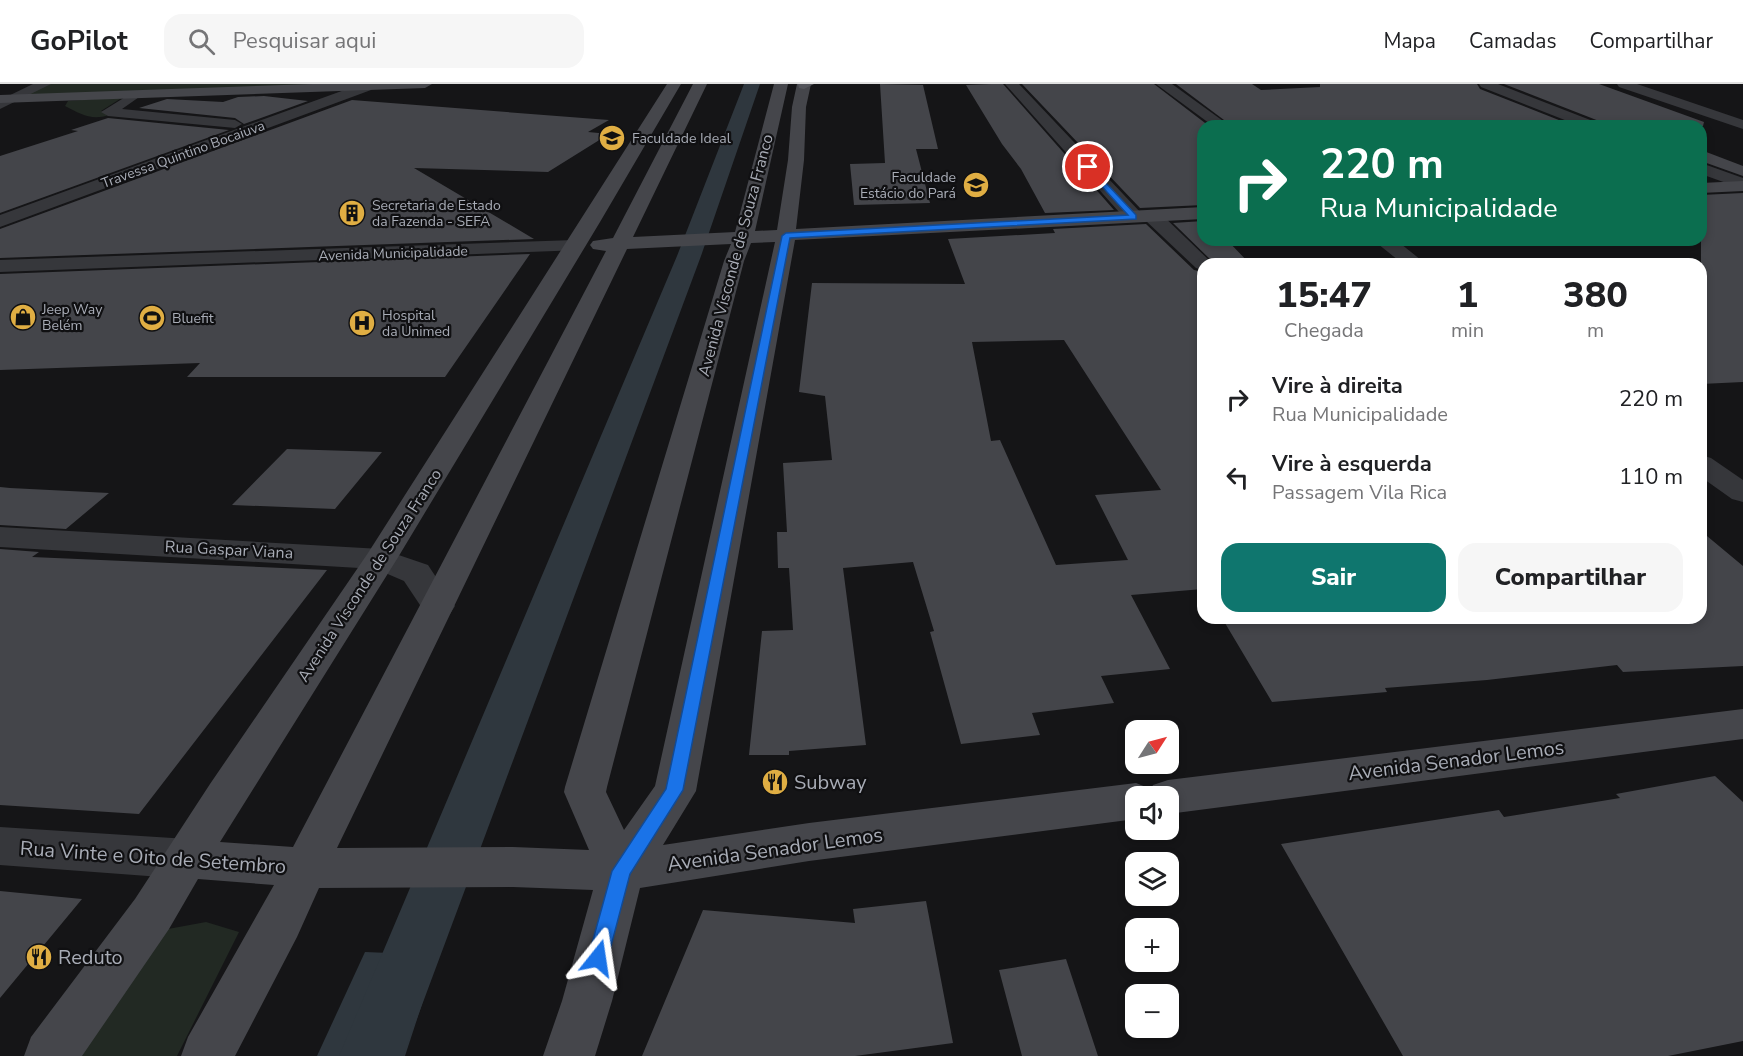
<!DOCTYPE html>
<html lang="pt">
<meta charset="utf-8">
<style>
body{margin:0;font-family:"Nunito Sans",sans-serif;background:#f6f6f6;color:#202124;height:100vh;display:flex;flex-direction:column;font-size:22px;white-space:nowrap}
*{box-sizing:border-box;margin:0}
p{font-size:20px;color:#757577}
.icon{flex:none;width:33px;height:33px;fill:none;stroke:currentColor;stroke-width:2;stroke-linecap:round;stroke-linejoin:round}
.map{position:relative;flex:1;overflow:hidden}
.details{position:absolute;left:1197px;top:174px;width:510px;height:366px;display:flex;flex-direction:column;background:#fff;border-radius:18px;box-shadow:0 3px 9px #0003}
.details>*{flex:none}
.hud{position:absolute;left:1197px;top:36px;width:510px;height:126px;border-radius:18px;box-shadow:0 3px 9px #0003;background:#0b6e4f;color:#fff;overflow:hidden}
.needle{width:39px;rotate:54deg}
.buttons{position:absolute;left:1125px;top:636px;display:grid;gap:12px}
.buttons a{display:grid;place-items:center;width:54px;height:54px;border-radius:12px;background:#fff;box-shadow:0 3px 9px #0003;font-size:30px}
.pin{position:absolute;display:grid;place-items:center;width:51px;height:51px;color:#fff;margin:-26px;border:3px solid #fff;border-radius:50%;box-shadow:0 2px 6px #0007}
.me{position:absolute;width:66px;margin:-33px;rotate:15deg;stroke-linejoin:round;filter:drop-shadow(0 0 4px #0008)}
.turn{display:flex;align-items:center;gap:21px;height:126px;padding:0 24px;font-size:27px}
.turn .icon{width:78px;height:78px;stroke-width:2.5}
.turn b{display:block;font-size:42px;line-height:51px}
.eta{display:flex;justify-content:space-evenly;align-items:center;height:102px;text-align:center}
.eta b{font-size:36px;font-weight:800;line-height:42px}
.button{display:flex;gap:12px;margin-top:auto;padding:12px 24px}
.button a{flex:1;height:69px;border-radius:18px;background:#0f766e;color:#fff;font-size:24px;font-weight:800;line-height:69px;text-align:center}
.button a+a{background:#f6f6f6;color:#202124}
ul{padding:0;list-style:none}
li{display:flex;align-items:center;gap:18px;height:78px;padding:0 24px}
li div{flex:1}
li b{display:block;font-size:22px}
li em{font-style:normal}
header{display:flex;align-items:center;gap:36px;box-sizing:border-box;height:84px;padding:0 30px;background:#fff;border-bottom:2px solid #e0e0e0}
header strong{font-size:28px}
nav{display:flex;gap:33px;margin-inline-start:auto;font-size:21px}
.search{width:420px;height:54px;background:#f6f6f6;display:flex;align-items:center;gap:15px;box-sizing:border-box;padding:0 21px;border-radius:18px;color:#757577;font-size:22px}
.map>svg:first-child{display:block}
.green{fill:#222923}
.water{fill:#2f373e}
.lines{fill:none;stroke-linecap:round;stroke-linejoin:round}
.canal{fill:#2f373e;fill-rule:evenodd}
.building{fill:#44454a;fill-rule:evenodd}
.street{fill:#36373b;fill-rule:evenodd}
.secondary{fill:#45464b;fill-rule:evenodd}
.primary{fill:#53545a;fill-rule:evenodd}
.route{fill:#1a73e8;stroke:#114b97;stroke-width:1.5}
.labels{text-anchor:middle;stroke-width:4.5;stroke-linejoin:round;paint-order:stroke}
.far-poi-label{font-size:14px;fill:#a8acb6;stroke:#101012;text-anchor:start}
.far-street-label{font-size:14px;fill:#a8acb6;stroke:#101012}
.street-label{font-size:16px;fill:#a8acb6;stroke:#101012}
.near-street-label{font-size:20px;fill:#a8acb6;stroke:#101012}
.near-poi-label{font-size:20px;fill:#a8acb6;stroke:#101012;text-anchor:start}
</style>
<header>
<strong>GoPilot</strong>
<div class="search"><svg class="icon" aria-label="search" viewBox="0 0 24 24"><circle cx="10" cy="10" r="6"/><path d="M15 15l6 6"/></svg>Pesquisar aqui</div>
<nav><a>Mapa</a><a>Camadas</a><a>Compartilhar</a></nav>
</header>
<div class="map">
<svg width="1743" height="972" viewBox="0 0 1743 972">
<rect width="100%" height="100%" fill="#151517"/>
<!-- green -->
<path class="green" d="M 48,0 L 378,0 L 25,12 Z
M 123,13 L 101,27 L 109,31 C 91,37 81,30 65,22 L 68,17 Z
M 206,838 L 239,848 L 177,972 L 70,972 L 168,845 Z"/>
<!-- water -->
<path class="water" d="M 365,868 L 438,871 L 405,972 L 317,972 Z"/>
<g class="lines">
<!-- canal -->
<path class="canal" d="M 744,0 L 760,0 L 701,172 L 403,972 L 339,972 L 677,172 Z"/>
</g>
<!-- building -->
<path class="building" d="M 880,0 L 923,1 L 938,65 L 916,65 L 930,119 L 854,121 L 850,80 L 885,79 Z
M 991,0 L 1003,0 L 1114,126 L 1045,129 L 1021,85 L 1002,60 L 966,1 Z
M 1022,0 L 1154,0 L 1209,42 L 1203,42 L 1203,121 L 1140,124 Z
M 1176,0 L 1252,0 L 1261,6 L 1320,3 L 1320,0 L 1477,0 L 1480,5 L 1574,42 L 1232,42 Z
M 1504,0 L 1599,0 L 1704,38 L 1703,42 L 1602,42 L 1599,37 Z
M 264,12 L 308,17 L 244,40 L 235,34 L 139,24 L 167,15 L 223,18 L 238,13 Z
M 352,16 L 609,36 L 588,48 L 609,50 L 548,88 L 414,84 L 534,155 L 0,174 L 0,145 Z
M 108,34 L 229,46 L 0,129 L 0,72 L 78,47 L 71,46 Z
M 1701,66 L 1743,82 L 1743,92 L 1701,77 Z
M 1743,109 L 1743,298 L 1701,300 L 1701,111 Z
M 1203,137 L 1203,156 L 1227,156 L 1250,180 L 1215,180 L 1173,139 Z
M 1146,140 L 1194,186 L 1203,188 L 1203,505 L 1131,511 L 1170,585 L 1101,592 L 1114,619 L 1032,629 L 1040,651 L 961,660 L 930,548 L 934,547 L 913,478 L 843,484 L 866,661 L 789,667 L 789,671 L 749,671 L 762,547 L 793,546 L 789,484 L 778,484 L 777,448 L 787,448 L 783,379 L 832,376 L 825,312 L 799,308 L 812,199 L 965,200 L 948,155 L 1055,149 L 1053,145 ZM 1064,256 L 1161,406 L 1095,411 L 1128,476 L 1056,481 L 1000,356 L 991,357 L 972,258 Z
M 530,170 L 445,293 L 187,293 L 200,279 L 0,286 L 0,190 Z
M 287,365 L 382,368 L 335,425 L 232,421 Z
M 0,403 L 10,404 L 109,409 L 66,445 L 0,441 Z
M 1701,447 L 1743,482 L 1743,582 L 1623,588 L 1617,581 L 1487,596 L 1385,604 L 1387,608 L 1272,618 L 1222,534 L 1701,534 Z
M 0,465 L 39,468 L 32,473 L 327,486 L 139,730 L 0,721 Z
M 1715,692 L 1743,718 L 1743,957 L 1668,972 L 1403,972 L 1281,760 L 1499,726 L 1504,733 L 1620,714 L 1616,710 Z
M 0,807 L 82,815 L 0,914 Z
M 926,817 L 953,959 L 855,972 L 642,972 L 703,826 L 855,839 L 853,825 Z
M 1066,875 L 1098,972 L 1022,972 L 999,886 Z"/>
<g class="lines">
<!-- street -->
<path class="street" d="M 33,0 L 51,0 L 0,25 L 0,16 Z
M 361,0 L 371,0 L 373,3 L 371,6 L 0,143 L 0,131 Z
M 1005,0 L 1019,0 L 1141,129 L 1143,133 L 1141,137 L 1127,137 Z
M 1156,0 L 1172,0 L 1230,42 L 1213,42 Z
M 1479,0 L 1498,0 L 1598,39 L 1600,42 L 1580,42 L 1481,3 Z
M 1617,0 L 1637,0 L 1743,36 L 1743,45 L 1619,3 Z
M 135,7 L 142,11 L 122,25 L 235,36 L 242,40 L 235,44 L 108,32 L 101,28 Z
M 1701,79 L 1743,94 L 1743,105 L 1701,90 Z
M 1152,126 L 1159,128 L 1213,180 L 1203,180 L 1203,186 L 1196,184 L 1145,136 L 1143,132 L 1145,128 Z
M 575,156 L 582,158 L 585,162 L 582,166 L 0,188 L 0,176 Z
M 1373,156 L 1396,156 L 1426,180 L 1403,180 Z
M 1701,371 L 1711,374 L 1743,396 L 1743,418 L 1732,415 L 1701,393 Z
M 0,443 L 381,465 L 428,481 L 455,522 L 450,530 L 438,534 L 426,530 L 404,497 L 376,485 L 0,463 Z
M 0,743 L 188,755 L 204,761 L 210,775 L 204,789 L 188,795 L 0,781 Z"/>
<!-- secondary -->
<path class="secondary" d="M 312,0 L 432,0 L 425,4 L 0,19 L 0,11 Z
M 667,0 L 681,0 L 600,138 L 397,475 L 220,758 L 293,763 L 606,167 L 593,165 L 590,161 L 593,157 L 613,154 L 693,0 L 707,0 L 633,153 L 735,148 L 774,0 L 788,0 L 755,147 L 777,146 L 788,76 L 792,23 L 797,0 L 811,0 L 806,23 L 804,76 L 796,145 L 1203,123 L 1203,135 L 795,156 L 696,707 L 663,761 L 809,739 L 1136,699 L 1151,705 L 1153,701 L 1168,696 L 1743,625 L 1743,655 L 1168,730 L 1168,712 L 1136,712 L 1136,735 L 809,777 L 640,804 L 612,917 L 595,972 L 543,972 L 562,917 L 593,806 L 513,803 L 319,804 L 297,853 L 235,972 L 181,972 L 188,953 L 274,801 L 198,795 L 169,845 L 82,972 L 24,972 L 31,953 L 135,815 L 210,700 L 368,469 ZM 775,158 L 655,702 L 624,746 L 606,708 L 607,703 L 744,177 L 751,159 ZM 731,160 L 724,177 L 565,703 L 564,708 L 589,766 L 513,763 L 337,764 L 627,165 Z
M 1743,97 L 1743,107 L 1701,109 L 1701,99 Z"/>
<!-- primary -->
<path class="primary" d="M 798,0 L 814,0 L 804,5 L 799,4 Z"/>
</g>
<!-- route -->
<path class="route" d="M 1086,82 L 1090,82 L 1136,131 L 1136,135 L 790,154 L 683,706 L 630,790 L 606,881 L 598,884 L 591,881 L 588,874 L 612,787 L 666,705 L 782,152 L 786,149 L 1128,131 L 1086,85 Z"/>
<!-- icons -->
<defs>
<symbol id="university-disc" viewBox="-11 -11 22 22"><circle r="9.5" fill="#e0ae43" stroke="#101012"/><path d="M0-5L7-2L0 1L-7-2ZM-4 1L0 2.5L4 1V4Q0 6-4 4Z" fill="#111"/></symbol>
<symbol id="building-disc" viewBox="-11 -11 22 22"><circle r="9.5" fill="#e0ae43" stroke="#101012"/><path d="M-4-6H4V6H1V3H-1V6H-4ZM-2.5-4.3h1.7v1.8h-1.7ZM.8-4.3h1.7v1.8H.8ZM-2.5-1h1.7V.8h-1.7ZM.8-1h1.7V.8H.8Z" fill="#111"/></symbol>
<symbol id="shop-disc" viewBox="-11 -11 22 22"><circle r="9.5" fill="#e0ae43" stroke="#101012"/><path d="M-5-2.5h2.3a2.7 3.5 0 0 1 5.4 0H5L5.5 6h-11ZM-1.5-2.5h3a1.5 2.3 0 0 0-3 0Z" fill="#111"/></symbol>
<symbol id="stadium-disc" viewBox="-11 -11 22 22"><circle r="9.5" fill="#e0ae43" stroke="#101012"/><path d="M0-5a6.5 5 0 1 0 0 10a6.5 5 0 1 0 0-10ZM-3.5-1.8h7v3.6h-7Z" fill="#111"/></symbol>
<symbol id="hospital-disc" viewBox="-11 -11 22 22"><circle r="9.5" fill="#e0ae43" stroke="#101012"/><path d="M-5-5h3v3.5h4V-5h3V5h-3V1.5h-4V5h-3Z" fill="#111"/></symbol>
<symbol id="restaurant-disc" viewBox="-11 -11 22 22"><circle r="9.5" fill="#e0ae43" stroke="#101012"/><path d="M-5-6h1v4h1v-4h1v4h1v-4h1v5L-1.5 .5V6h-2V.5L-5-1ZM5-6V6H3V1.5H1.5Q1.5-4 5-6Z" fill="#111"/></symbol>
</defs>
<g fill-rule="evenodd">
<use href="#university-disc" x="597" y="39" width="30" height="30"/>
<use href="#university-disc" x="961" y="86" width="30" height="30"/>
<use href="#building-disc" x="337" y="114" width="30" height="30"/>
<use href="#shop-disc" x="8" y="218" width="30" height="30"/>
<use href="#stadium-disc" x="137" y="219" width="30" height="30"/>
<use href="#hospital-disc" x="347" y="224" width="30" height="30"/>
<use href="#restaurant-disc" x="760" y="683" width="30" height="30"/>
<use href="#restaurant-disc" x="24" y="858" width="30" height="30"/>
</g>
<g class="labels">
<!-- far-poi labels -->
<g class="far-poi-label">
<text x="632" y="59">Faculdade Ideal</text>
<text x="956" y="98" text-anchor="end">Faculdade<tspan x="956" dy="16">Estácio do Pará</tspan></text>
<text x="372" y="126">Secretaria de Estado<tspan x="372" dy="16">da Fazenda - SEFA</tspan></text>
<text x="42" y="230">Jeep Way<tspan x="42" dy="16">Belém</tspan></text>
<text x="382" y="236">Hospital<tspan x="382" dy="16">da Unimed</tspan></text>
<text x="172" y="239">Bluefit</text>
</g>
<!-- far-street labels -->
<g class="far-street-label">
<text transform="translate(183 70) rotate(-20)" y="5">Travessa Quintino Bocaiuva</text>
<text transform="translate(393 169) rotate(-2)" y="5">Avenida Municipalidade</text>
</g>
<!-- street labels -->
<g class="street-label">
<text transform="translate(735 171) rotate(-75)" y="6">Avenida Visconde de Souza Franco</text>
<text transform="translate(229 465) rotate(3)" y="6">Rua Gaspar Viana</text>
<text transform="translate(369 491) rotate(-57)" y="6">Avenida Visconde de Souza Franco</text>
</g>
<!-- near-street labels -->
<g class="near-street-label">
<text transform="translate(1456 676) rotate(-7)" y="7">Avenida Senador Lemos</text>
<text transform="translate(775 765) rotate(-8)" y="7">Avenida Senador Lemos</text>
<text transform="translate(153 773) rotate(4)" y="7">Rua Vinte e Oito de Setembro</text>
</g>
<!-- near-poi labels -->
<g class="near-poi-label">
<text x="794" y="705">Subway</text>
<text x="58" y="880">Reduto</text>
</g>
</g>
</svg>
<div class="buttons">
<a><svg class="needle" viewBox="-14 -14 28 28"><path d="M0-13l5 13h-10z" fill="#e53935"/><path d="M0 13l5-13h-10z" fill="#757577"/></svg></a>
<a><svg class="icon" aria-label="sound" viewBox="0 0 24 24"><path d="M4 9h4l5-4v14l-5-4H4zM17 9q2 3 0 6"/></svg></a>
<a><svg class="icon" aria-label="layers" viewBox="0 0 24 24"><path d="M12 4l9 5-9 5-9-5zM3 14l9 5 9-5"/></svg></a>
<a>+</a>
<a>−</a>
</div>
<div class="pin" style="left:1088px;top:83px;background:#d93025"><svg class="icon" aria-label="arrive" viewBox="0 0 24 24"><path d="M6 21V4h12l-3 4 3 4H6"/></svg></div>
<svg class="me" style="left:598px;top:874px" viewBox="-20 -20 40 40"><path d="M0-17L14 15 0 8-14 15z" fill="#1a73e8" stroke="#fff" stroke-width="4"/></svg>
<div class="hud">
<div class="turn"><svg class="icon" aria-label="right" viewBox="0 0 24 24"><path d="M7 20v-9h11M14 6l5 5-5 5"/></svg><div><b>220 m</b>Rua Municipalidade</div></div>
</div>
<section class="details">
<div class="eta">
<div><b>15:47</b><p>Chegada</p></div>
<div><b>1</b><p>min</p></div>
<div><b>380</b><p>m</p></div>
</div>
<ul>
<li><svg class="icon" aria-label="right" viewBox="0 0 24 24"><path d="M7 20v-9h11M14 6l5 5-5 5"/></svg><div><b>Vire à direita</b><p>Rua Municipalidade</p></div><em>220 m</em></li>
<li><svg class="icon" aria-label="left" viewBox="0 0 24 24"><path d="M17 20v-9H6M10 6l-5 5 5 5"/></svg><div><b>Vire à esquerda</b><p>Passagem Vila Rica</p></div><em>110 m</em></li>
</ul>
<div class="button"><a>Sair</a><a>Compartilhar</a></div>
</section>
</div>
